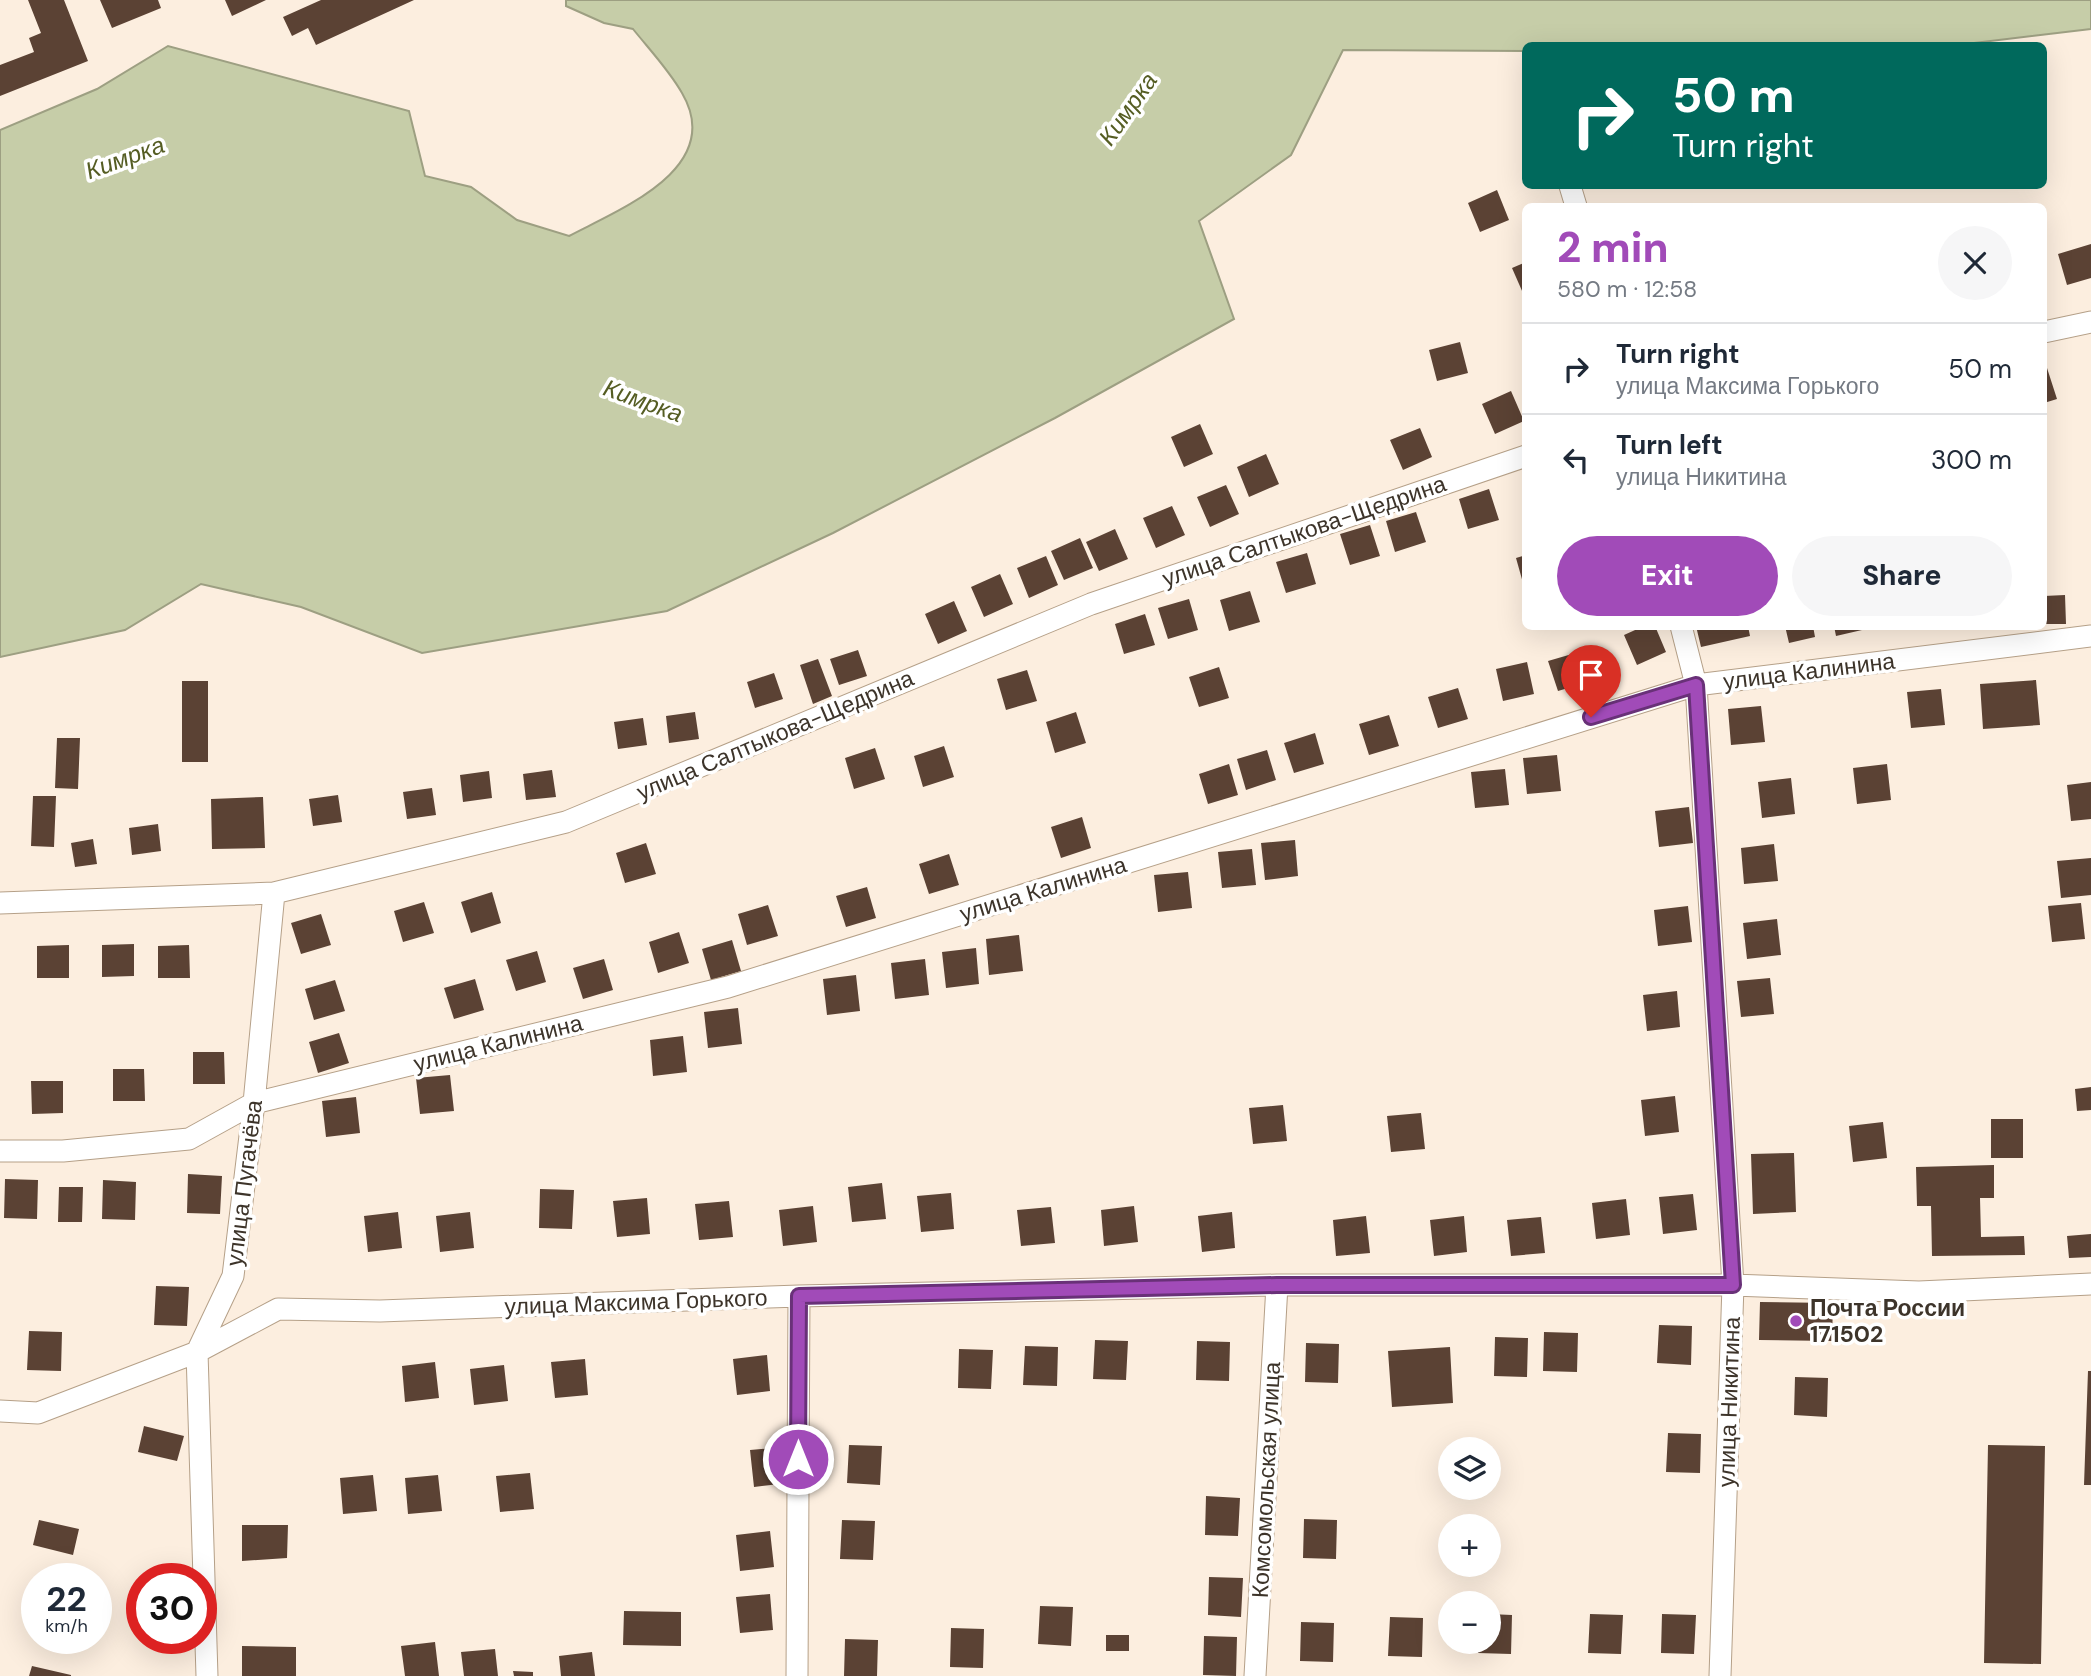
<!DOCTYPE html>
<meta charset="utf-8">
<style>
body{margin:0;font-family:"DM Sans",sans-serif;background:#f6f6f7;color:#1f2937;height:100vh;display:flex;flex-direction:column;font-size:26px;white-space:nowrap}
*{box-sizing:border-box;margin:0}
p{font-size:23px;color:#747a83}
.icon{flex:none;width:38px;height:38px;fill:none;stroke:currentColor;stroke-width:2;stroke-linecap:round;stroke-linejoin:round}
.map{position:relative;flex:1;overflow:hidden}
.panel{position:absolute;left:1522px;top:203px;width:525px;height:427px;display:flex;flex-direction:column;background:#fff;border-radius:10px;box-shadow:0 7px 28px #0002}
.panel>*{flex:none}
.banner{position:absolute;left:1522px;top:42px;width:525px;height:147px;border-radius:10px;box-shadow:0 7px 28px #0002;background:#00695c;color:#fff;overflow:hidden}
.controls{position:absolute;left:1438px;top:1437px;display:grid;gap:14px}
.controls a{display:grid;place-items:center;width:63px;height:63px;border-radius:50%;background:#fff;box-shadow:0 7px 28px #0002;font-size:35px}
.speed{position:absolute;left:21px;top:1563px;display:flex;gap:14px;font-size:35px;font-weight:700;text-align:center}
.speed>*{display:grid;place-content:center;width:91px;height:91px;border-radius:50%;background:#fff;box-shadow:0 7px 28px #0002;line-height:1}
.speed small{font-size:18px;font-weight:400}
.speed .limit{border:10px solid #d22;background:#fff;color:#111}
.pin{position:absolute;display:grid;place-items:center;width:60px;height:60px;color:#fff;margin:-72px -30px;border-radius:50% 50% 50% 0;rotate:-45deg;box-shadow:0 0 7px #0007}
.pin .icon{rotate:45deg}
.me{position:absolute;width:77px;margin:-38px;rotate:0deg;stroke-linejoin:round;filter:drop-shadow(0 0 5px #0008)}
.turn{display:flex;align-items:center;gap:24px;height:147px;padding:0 35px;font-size:32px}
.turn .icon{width:91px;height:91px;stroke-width:2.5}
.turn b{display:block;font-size:49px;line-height:60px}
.round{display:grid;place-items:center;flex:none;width:74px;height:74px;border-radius:37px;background:#f6f6f7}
.headline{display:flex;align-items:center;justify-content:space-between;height:119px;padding:0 35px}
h1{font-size:42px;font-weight:800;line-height:52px;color:#a14bb8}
.primary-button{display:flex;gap:14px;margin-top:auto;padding:14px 35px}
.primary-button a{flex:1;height:80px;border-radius:42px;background:#a14bb8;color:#fff;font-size:28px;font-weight:800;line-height:80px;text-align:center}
.primary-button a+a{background:#f6f6f7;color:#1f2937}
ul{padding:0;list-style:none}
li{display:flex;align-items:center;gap:21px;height:91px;padding:0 35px;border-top:2px solid #e0e1e3}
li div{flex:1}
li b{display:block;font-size:26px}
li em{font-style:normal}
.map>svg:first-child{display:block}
.water{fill:#c6cda8;stroke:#9d9f82;stroke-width:2}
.building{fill:#5b4234}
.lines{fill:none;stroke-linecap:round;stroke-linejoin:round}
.minor-casing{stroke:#b5a088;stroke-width:23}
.minor{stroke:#fff;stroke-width:21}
.route-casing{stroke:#693178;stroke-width:18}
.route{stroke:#a14bb8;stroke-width:12}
.poi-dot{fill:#a14bb8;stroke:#fff;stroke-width:2.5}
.labels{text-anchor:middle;stroke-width:7;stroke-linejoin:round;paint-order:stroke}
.street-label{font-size:23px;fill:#3d342a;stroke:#fff}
.poi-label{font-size:23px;font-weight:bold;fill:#3d342a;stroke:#fff;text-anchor:start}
.water-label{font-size:24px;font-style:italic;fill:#555d23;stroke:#fff}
</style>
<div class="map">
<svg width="2091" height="1676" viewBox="0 0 2091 1676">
<rect width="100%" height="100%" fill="#fceedf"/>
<!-- water -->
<path class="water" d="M 566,0 L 2091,0 L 2091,29 L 1949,46 L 1526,46 L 1526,51 L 1343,50 L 1291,155 L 1199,221 L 1234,319 L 1055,418 L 833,533 L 667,611 L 422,653 L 301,607 L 201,584 L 125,630 L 0,657 L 0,130 L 97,89 L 168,46 L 409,111 L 425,176 L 471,187 L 517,220 L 569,236 C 620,209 726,168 682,93 C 669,70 649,49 633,29 L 604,23 L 566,6 Z"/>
<!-- building -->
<path class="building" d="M 28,0 L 64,0 L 88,61 L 0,96 L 0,65 L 34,52 L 29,38 L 41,33 Z
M 100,0 L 158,0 L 161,8 L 112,28 Z
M 225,0 L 266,0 L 232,16 Z
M 321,0 L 414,0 L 316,45 L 308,28 L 292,36 L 283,17 Z
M 1497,190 L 1509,220 L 1480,232 L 1468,203 Z
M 2091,244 L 2091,278 L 2067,285 L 2058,254 Z
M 1526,262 L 1526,300 L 1512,268 Z
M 1460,342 L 1468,373 L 1437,381 L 1429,350 Z
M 2047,368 L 2057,399 L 2044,403 L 2044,369 Z
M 1511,391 L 1524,421 L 1495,434 L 1482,404 Z
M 1200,424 L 1213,454 L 1184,467 L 1171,437 Z
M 1420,428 L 1432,457 L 1403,470 L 1390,440 Z
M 1266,454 L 1279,484 L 1249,497 L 1237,467 Z
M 1226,485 L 1239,514 L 1210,527 L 1197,497 Z
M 1489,489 L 1499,520 L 1468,529 L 1459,499 Z
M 1172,506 L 1185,535 L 1156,548 L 1143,518 Z
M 1416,512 L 1426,542 L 1395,552 L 1386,521 Z
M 1370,525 L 1380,556 L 1350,565 L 1340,534 Z
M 1115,529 L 1128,559 L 1099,571 L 1086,542 Z
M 1080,538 L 1093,568 L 1064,580 L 1051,551 Z
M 1307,553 L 1316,584 L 1286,593 L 1276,562 Z
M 1526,555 L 1526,590 L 1525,590 L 1516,558 Z
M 1046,556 L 1058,585 L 1029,598 L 1017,568 Z
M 1000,574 L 1013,604 L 984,617 L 971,587 Z
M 1250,591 L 1260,622 L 1229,631 L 1220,600 Z
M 2065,595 L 2066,624 L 2044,624 L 2044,596 Z
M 1189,599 L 1198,630 L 1168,639 L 1158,608 Z
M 954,601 L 967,631 L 938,644 L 925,614 Z
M 1145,614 L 1155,645 L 1124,654 L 1115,624 Z
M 1644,626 L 1655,626 L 1666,652 L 1637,665 L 1624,635 Z
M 1696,626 L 1748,626 L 1750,636 L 1701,647 Z
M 1785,626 L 1813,626 L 1815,637 L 1789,643 Z
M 1834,626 L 1862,626 L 1862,630 L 1836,636 Z
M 858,650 L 867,676 L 839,685 L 830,659 Z
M 1579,652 L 1588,682 L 1558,691 L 1548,661 Z
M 818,659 L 832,696 L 813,704 L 800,665 Z
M 1527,662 L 1534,694 L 1503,701 L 1496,669 Z
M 1219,667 L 1229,698 L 1199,707 L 1189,677 Z
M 1027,670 L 1037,701 L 1006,710 L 997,679 Z
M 774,673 L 783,699 L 755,708 L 747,682 Z
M 2036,680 L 2040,725 L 1983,729 L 1980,684 Z
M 182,681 L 208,681 L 208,762 L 182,762 Z
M 1458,688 L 1468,719 L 1438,728 L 1428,697 Z
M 1941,689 L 1945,725 L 1911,728 L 1907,692 Z
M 1761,706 L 1765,742 L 1731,745 L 1728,709 Z
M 695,712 L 699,739 L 669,743 L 666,716 Z
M 1076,712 L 1086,743 L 1055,753 L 1046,722 Z
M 1389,715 L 1399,746 L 1369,755 L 1359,724 Z
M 643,718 L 647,745 L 618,749 L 614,722 Z
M 1315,733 L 1324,764 L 1294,773 L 1284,743 Z
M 57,738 L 80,738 L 78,789 L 55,788 Z
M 944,746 L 954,777 L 923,787 L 914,756 Z
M 875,748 L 885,779 L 854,789 L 845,758 Z
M 1267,750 L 1276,780 L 1246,790 L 1237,759 Z
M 1557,755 L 1561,791 L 1527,794 L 1523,758 Z
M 1229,764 L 1238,795 L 1208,804 L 1199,774 Z
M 1887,764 L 1891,800 L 1857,804 L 1853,768 Z
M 1505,769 L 1509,805 L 1475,808 L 1471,772 Z
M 552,770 L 556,797 L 526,800 L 523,774 Z
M 489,771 L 492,798 L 463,802 L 460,775 Z
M 1791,778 L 1795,814 L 1762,818 L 1758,782 Z
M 2091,782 L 2091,819 L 2071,821 L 2067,785 Z
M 432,788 L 436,815 L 407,819 L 403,792 Z
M 338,795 L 342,822 L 313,826 L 309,799 Z
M 33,796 L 56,796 L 54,847 L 31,846 Z
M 263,797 L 265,848 L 212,849 L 211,799 Z
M 1689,807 L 1693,843 L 1659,847 L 1655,811 Z
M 1082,817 L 1091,848 L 1061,858 L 1051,827 Z
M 158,824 L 161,851 L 132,855 L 129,828 Z
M 93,839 L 97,864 L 75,867 L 71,843 Z
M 1295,840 L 1298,876 L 1265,880 L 1261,843 Z
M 646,843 L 656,874 L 625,883 L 616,853 Z
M 1774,844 L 1778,881 L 1744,884 L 1741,848 Z
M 1252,849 L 1256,885 L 1222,888 L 1218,852 Z
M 949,854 L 959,885 L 929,894 L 919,864 Z
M 2091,858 L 2091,895 L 2061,898 L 2057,861 Z
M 1188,872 L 1192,908 L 1158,912 L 1154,875 Z
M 867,887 L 876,918 L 846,927 L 836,896 Z
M 492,892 L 501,923 L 471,933 L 461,902 Z
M 424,902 L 434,933 L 403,942 L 394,911 Z
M 2081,903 L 2085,939 L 2052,942 L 2048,906 Z
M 768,905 L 778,936 L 747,945 L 738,914 Z
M 1688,906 L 1692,942 L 1658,946 L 1654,910 Z
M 321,914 L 331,945 L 301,954 L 291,923 Z
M 1777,919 L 1781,955 L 1747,959 L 1743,923 Z
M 679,932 L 689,963 L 658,973 L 649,942 Z
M 1019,935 L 1023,971 L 989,975 L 986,939 Z
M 732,940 L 741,971 L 711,980 L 702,949 Z
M 134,944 L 134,976 L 102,977 L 102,945 Z
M 69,945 L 69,978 L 37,978 L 37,946 Z
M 189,945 L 190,978 L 158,978 L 158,946 Z
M 976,948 L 979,984 L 946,988 L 942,952 Z
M 537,951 L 546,982 L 516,991 L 506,960 Z
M 604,959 L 613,990 L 583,999 L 573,968 Z
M 925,959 L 929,995 L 895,999 L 891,963 Z
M 856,975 L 860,1011 L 827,1015 L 823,979 Z
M 1770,978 L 1774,1014 L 1741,1017 L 1737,981 Z
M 475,979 L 484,1010 L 454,1019 L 444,988 Z
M 335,980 L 345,1011 L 314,1020 L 305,989 Z
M 1677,991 L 1680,1027 L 1647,1031 L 1643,995 Z
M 738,1008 L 742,1044 L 708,1048 L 704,1012 Z
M 339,1033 L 349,1063 L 318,1073 L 309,1042 Z
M 683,1036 L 687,1072 L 653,1076 L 650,1040 Z
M 193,1052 L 224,1052 L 225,1084 L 193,1084 Z
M 113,1069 L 144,1069 L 145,1101 L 113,1101 Z
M 450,1075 L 454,1111 L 420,1114 L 416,1078 Z
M 31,1081 L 63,1081 L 63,1113 L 32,1114 Z
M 2091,1087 L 2091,1110 L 2077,1111 L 2075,1089 Z
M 1675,1096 L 1679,1132 L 1645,1136 L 1641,1100 Z
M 356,1097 L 360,1133 L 326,1137 L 322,1101 Z
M 1283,1105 L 1287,1141 L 1253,1144 L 1249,1108 Z
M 1421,1113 L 1425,1149 L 1391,1152 L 1387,1116 Z
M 1991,1119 L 2023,1119 L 2023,1158 L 1991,1158 Z
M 1883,1122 L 1887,1158 L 1853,1162 L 1849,1126 Z
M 1794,1153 L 1796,1212 L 1753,1214 L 1751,1154 Z
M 1994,1165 L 1994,1198 L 1980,1198 L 1981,1237 L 2024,1236 L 2025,1255 L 1932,1256 L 1931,1206 L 1917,1206 L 1916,1167 Z
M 188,1174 L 222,1176 L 220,1214 L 187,1213 Z
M 5,1179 L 38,1180 L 37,1219 L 4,1218 Z
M 103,1180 L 136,1182 L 135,1220 L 102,1219 Z
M 882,1183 L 886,1219 L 852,1222 L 848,1187 Z
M 59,1187 L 83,1187 L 82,1222 L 58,1222 Z
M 540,1189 L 574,1190 L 572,1229 L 539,1228 Z
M 951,1193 L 954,1229 L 921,1232 L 917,1196 Z
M 1693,1194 L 1697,1230 L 1663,1234 L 1659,1197 Z
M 647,1198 L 650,1234 L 617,1237 L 613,1201 Z
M 1626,1199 L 1630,1235 L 1596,1239 L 1592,1203 Z
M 729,1201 L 733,1237 L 699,1240 L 695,1204 Z
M 813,1206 L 817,1242 L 783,1246 L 779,1210 Z
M 1134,1206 L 1138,1242 L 1104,1246 L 1101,1210 Z
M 1051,1207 L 1055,1243 L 1021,1246 L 1017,1210 Z
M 398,1212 L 402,1248 L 368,1252 L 364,1216 Z
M 470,1212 L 474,1248 L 440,1252 L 436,1216 Z
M 1232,1212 L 1235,1248 L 1202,1252 L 1198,1216 Z
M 1366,1216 L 1370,1253 L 1336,1256 L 1333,1220 Z
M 1464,1216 L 1467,1252 L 1434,1256 L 1430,1220 Z
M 1541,1217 L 1545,1253 L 1511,1256 L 1507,1220 Z
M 2091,1234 L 2091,1257 L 2069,1258 L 2067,1236 Z
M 156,1286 L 189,1287 L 187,1326 L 154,1325 Z
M 1760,1302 L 1833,1303 L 1832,1341 L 1759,1340 Z
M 1659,1325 L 1692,1326 L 1691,1365 L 1657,1363 Z
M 29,1331 L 62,1332 L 61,1371 L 27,1370 Z
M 1544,1332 L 1578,1333 L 1577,1372 L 1543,1371 Z
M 1495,1337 L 1528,1338 L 1527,1377 L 1494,1376 Z
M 1095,1340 L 1128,1341 L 1126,1380 L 1093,1379 Z
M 1197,1341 L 1230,1342 L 1229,1381 L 1196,1380 Z
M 1306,1343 L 1339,1344 L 1338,1383 L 1305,1382 Z
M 1025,1346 L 1058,1347 L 1057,1386 L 1023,1385 Z
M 1450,1347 L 1453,1403 L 1392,1407 L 1388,1351 Z
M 959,1349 L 993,1350 L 991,1389 L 958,1388 Z
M 767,1355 L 770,1391 L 737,1395 L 733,1359 Z
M 585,1359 L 588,1395 L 555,1398 L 551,1362 Z
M 435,1362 L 439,1398 L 405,1402 L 402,1366 Z
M 504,1365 L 508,1401 L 474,1405 L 470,1369 Z
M 2088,1371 L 2091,1371 L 2091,1485 L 2084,1485 Z
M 1795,1377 L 1828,1378 L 1827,1417 L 1794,1415 Z
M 144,1426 L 184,1436 L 177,1461 L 138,1452 Z
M 1668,1433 L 1701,1434 L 1700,1473 L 1666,1472 Z
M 849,1445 L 882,1446 L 880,1485 L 847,1483 Z
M 1988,1445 L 2045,1446 L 2041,1664 L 1984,1663 Z
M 784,1447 L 788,1483 L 754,1487 L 750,1450 Z
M 530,1473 L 534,1509 L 500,1512 L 496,1476 Z
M 373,1475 L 377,1511 L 343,1514 L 340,1478 Z
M 438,1475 L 442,1511 L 408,1514 L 405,1478 Z
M 1206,1496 L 1240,1498 L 1238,1536 L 1205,1535 Z
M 1304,1519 L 1337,1520 L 1336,1559 L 1303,1558 Z
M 39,1520 L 79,1529 L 73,1555 L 33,1545 Z
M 842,1520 L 875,1521 L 873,1560 L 840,1559 Z
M 242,1525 L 288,1525 L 287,1558 L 242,1561 Z
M 770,1531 L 774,1567 L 740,1571 L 736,1535 Z
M 1209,1577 L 1243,1578 L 1241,1617 L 1208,1615 Z
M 770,1594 L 773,1630 L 740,1633 L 736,1597 Z
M 1040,1606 L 1073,1607 L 1071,1646 L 1038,1644 Z
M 624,1611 L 681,1612 L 681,1646 L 623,1645 Z
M 1489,1614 L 1512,1615 L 1511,1654 L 1478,1653 L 1478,1642 L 1489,1642 Z
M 1590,1614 L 1623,1615 L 1621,1654 L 1588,1653 Z
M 1662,1614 L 1696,1615 L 1694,1654 L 1661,1653 Z
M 1390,1617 L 1423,1618 L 1422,1657 L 1388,1656 Z
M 1301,1622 L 1334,1623 L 1333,1662 L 1300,1661 Z
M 951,1628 L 984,1629 L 983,1668 L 950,1667 Z
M 1106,1635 L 1129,1635 L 1129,1651 L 1106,1651 Z
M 1204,1636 L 1237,1637 L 1236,1676 L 1203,1675 Z
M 845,1639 L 878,1640 L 877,1676 L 844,1676 Z
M 435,1642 L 439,1676 L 405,1676 L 401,1646 Z
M 242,1646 L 296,1647 L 296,1676 L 242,1676 Z
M 495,1649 L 498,1676 L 464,1676 L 461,1652 Z
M 592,1652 L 595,1676 L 561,1676 L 559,1656 Z
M 32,1666 L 71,1675 L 71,1676 L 29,1676 Z
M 513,1671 L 533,1672 L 533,1676 L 514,1676 Z"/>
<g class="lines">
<defs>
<path id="minor" d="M 1570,186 L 1576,206
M 2044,332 L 2091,322
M 1681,626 L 1696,685 L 1733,1285 L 1720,1676
M 0,903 L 274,893 L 566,822 L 1091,604 L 1526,456
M 0,1151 L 63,1151 L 189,1139 L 254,1103 L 728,987 L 1696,685 L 2091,636
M 0,1411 L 38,1413 L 197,1352 L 278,1309 L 380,1311 L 799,1296 L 1277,1285 L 1733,1285 L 1919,1292 L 2091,1284
M 207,1676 L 197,1352 L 233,1276 L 254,1103 L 274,893
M 797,1676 L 799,1296
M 1255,1676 L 1277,1285"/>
</defs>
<!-- minor casing -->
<use href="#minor" class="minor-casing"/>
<!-- minor -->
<use href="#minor" class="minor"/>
</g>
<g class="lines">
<defs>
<path id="route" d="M 798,1459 L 799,1296 L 1277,1285 L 1733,1285 L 1696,685 L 1591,717"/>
</defs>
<!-- route casing -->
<use href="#route" class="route-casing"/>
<!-- route -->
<use href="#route" class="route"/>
</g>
<!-- markers -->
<circle class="poi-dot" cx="1796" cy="1321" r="7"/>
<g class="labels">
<!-- street labels -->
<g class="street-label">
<text transform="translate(1304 531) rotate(-19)" y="8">улица Салтыкова-Щедрина</text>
<text transform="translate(1809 671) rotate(-7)" y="8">улица Калинина</text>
<text transform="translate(775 735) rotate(-23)" y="8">улица Салтыкова-Щедрина</text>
<text transform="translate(1043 889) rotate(-17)" y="8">улица Калинина</text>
<text transform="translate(498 1043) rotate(-14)" y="8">улица Калинина</text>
<text transform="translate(244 1183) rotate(-83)" y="8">улица Пугачёва</text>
<text transform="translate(636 1302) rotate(-2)" y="8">улица Максима Горького</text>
<text transform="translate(1729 1402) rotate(-88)" y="8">улица Никитина</text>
<text transform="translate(1266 1480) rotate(-87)" y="8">Комсомольская улица</text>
</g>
<!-- poi labels -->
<g class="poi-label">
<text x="1810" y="1316">Почта России<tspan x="1810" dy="26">171502</tspan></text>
</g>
<!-- water labels -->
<g class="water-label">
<text transform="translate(1128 109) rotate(-55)" y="8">Кимрка</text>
<text transform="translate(125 158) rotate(-20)" y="8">Кимрка</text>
<text transform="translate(643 401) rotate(20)" y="8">Кимрка</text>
</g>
</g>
</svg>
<div class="controls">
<a><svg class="icon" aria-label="layers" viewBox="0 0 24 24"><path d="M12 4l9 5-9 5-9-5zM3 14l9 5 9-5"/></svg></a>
<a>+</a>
<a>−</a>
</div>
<div class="speed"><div>22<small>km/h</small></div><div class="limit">30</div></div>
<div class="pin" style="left:1591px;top:717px;background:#d93025"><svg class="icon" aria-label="arrive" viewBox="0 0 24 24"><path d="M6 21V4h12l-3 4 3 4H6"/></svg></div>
<svg class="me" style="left:798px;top:1459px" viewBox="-20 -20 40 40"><circle r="17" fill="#a14bb8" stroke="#fff" stroke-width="3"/><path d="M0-11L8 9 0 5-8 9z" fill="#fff"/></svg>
<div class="banner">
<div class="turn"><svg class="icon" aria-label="right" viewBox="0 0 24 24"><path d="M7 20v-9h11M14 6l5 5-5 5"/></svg><div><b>50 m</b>Turn right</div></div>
</div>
<section class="panel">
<div class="headline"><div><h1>2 min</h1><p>580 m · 12:58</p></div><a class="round"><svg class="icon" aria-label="close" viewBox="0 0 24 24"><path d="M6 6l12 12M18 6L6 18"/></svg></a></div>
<ul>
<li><svg class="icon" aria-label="right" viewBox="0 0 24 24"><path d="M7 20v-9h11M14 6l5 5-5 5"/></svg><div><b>Turn right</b><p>улица Максима Горького</p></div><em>50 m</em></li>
<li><svg class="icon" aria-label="left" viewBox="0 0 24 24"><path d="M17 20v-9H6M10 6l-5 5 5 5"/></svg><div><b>Turn left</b><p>улица Никитина</p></div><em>300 m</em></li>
</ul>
<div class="primary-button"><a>Exit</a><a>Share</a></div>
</section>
</div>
